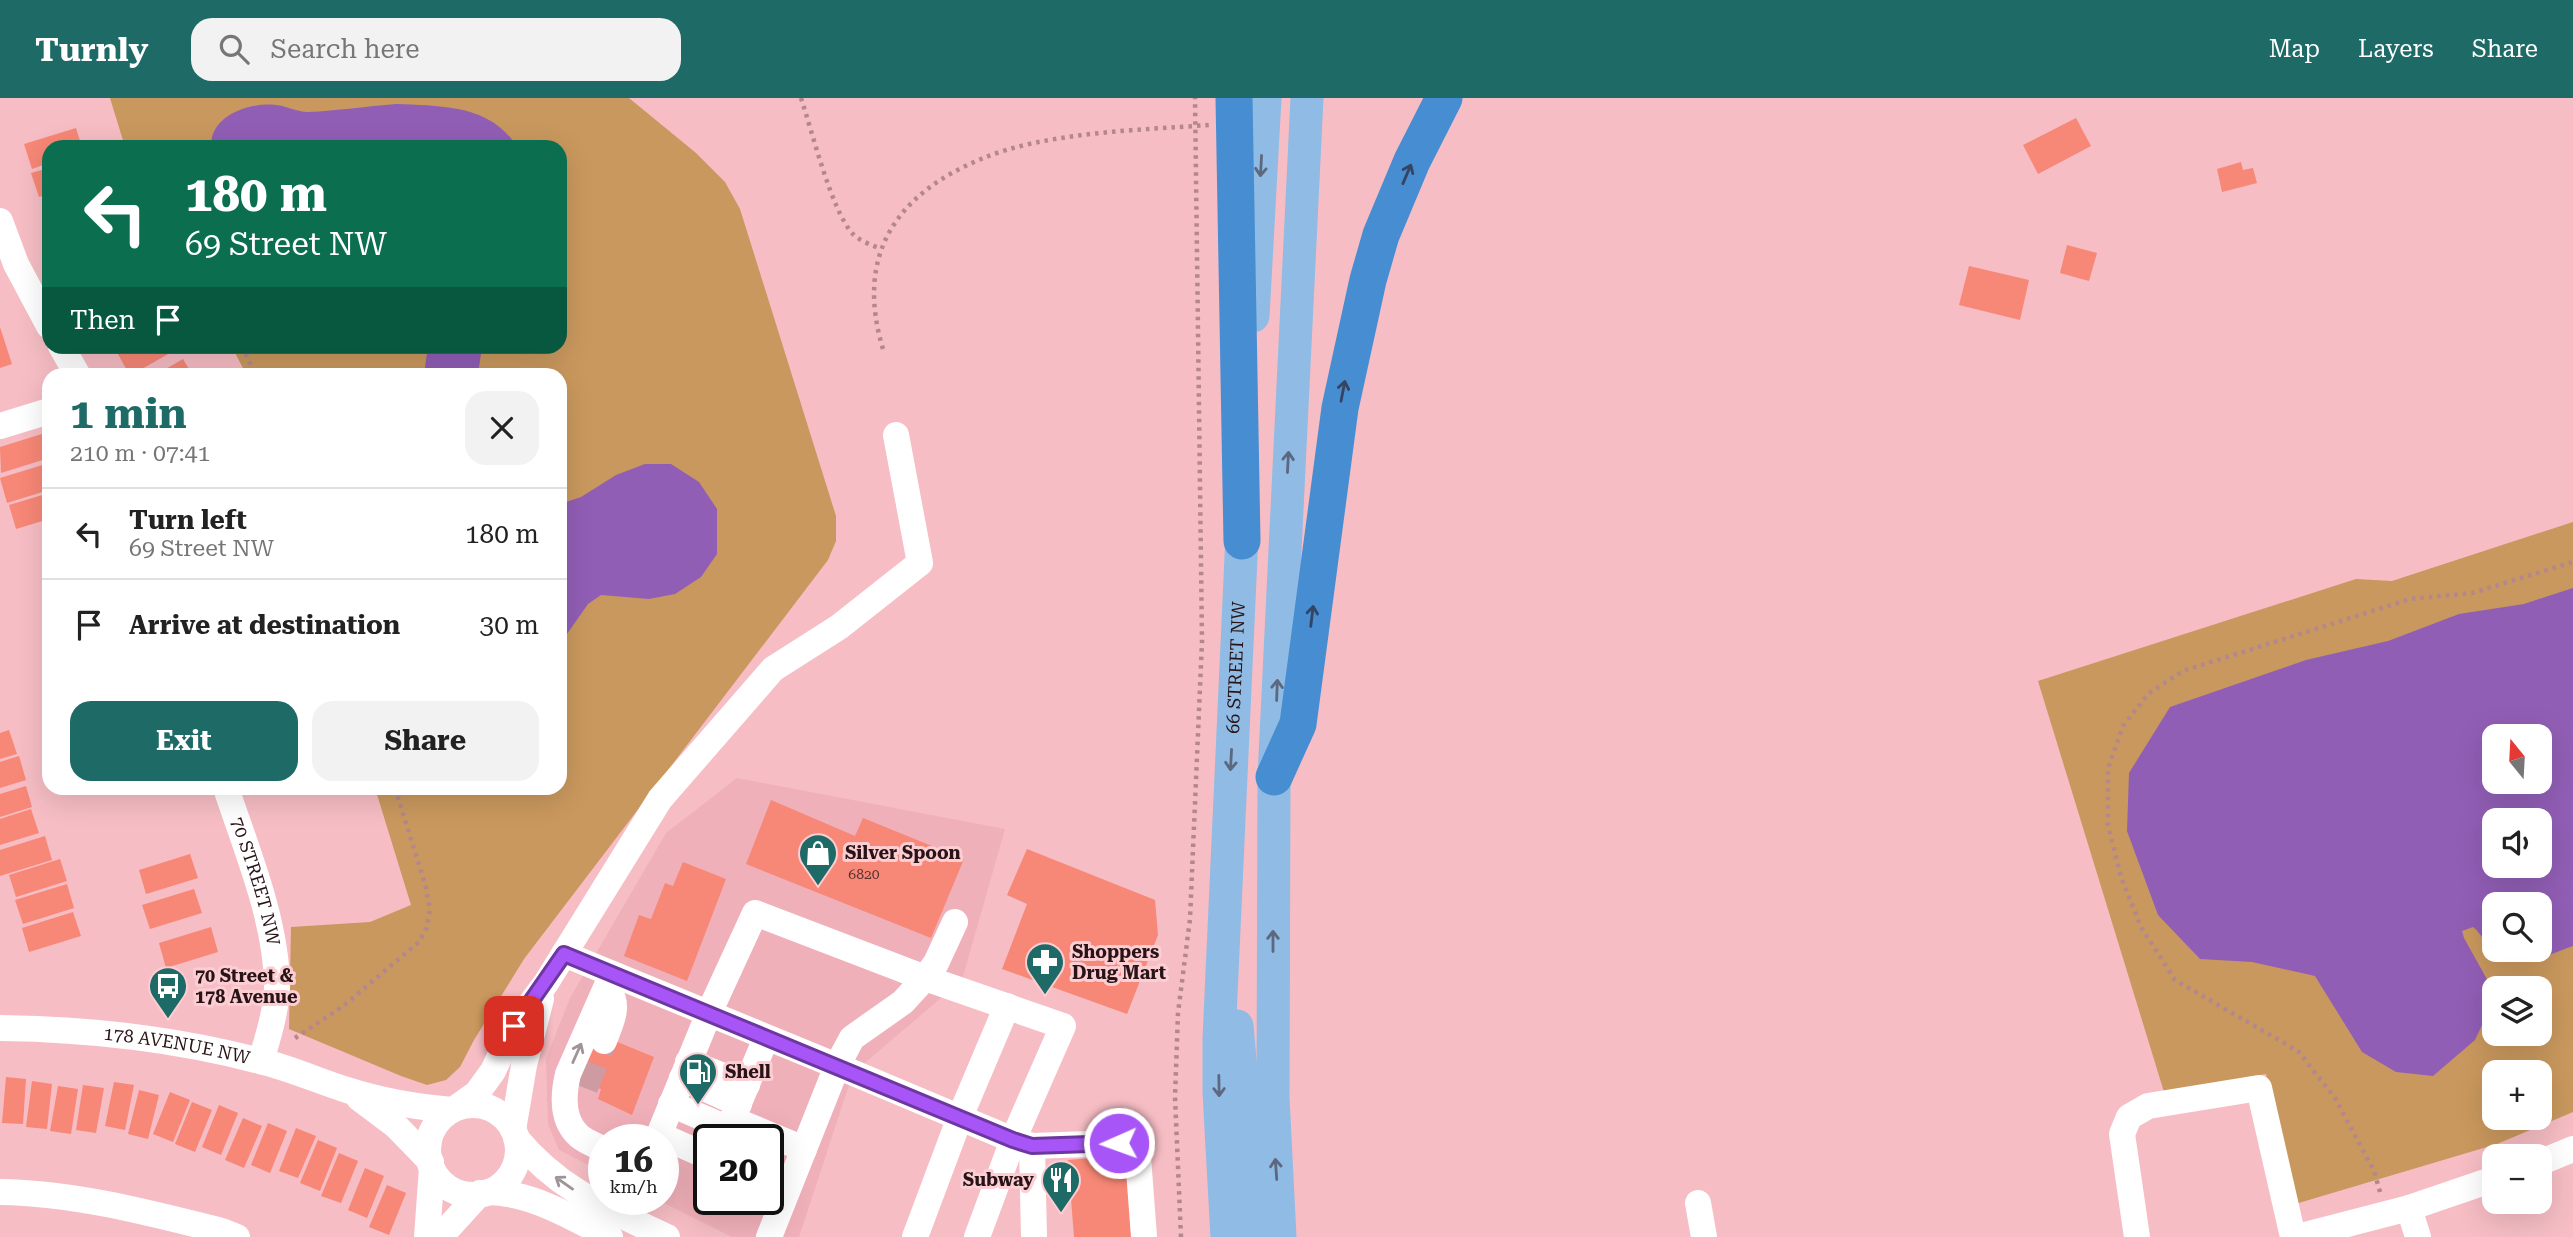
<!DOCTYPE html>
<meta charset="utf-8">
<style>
body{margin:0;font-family:"Roboto Serif",serif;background:#f2f2f2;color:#222;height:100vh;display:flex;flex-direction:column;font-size:26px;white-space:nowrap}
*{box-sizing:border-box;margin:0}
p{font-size:23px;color:#767676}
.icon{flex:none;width:38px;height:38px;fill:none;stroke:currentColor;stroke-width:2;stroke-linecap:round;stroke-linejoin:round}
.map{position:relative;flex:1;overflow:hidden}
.panel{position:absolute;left:42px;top:270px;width:525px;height:427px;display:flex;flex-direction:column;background:#fff;border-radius:21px;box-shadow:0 7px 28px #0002}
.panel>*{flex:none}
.top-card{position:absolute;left:42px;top:42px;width:525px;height:214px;border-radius:21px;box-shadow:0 7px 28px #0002;background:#0b6e4f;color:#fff;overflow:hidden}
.needle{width:46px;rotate:342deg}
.controls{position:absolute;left:2482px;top:626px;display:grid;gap:14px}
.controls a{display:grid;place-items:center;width:70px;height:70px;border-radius:14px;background:#fff;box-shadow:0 7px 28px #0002;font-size:35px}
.speed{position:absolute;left:588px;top:1026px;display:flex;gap:14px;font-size:35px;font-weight:700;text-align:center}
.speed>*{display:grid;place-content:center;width:91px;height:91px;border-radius:50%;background:#fff;box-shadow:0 7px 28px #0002;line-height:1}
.speed small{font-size:18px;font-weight:400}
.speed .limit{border:4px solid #111;border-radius:10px;background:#fff;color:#111}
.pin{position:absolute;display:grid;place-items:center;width:60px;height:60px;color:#fff;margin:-30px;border-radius:14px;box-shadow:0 4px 10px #0006}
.me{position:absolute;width:77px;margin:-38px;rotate:268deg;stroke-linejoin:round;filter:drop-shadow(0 0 5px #0008)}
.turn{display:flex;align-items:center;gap:24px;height:147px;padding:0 28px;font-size:32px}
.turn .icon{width:91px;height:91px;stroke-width:2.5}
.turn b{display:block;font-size:49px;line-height:60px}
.then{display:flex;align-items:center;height:66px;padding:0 28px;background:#0003;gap:14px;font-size:26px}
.round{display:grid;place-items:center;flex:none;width:74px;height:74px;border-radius:21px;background:#f2f2f2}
.head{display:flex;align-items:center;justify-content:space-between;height:119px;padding:0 28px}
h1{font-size:42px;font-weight:700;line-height:52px;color:#1e6a66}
.button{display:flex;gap:14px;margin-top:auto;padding:14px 28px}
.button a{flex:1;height:80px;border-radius:21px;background:#1e6a66;color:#fff;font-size:28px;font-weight:700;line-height:80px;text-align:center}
.button a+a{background:#f2f2f2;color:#222}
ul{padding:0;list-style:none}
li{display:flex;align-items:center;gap:21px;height:91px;padding:0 28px;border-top:2px solid #e0e0e0}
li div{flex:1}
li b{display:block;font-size:26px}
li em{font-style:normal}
header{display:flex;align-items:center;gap:42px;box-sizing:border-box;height:98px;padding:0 35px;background:#1e6a66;color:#fff}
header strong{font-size:33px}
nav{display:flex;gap:38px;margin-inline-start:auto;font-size:24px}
.search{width:490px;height:63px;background:#f2f2f2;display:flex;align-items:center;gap:18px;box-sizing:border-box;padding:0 24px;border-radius:21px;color:#767676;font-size:26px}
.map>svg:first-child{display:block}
.built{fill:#f0b0b9;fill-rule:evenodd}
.green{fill:#c9985e;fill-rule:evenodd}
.water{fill:#915eb5;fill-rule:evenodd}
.building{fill:#f78776}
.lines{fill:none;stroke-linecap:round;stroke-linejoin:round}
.minor-tunnel{stroke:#cd9ba1;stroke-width:26;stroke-dasharray:26 13;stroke-linecap:butt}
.path{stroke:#b4878d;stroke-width:4.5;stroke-dasharray:3.5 5;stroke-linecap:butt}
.minor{stroke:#fff;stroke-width:26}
.major{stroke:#90bbe4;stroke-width:33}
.highway{stroke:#468dd2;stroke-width:37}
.oneway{stroke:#5c687e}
.oneway2{stroke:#344462}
.oneway3{stroke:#9e9597}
.route-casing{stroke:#6d37a1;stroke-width:18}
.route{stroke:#a855f7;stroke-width:12}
.labels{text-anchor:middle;stroke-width:6;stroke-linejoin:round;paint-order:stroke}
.number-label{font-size:14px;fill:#5c312f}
.street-label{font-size:18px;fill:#281417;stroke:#fccdd3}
.poi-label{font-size:18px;font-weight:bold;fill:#281417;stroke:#fccdd3;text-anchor:start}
</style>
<header>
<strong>Turnly</strong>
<div class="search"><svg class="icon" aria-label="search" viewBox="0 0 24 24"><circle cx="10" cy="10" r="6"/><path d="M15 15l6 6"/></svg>Search here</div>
<nav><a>Map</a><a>Layers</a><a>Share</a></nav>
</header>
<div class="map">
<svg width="2573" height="1139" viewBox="0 0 2573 1139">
<rect width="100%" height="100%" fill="#f6bdc4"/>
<!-- built -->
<path class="built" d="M 737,680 L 1005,731 L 962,882 L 853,975 L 799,1139 L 732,1139 L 656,1101 L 663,1101 L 663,1041 L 604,1041 L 604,1075 L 559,1052 L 548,1026 L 546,961 L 570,900 L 666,735 ZM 709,1041 L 768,1041 L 768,1101 L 709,1101 Z"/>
<!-- green -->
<path class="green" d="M 110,0 L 629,0 L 696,55 L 725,84 L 740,111 L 836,418 L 836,443 L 828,462 L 524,861 L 474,942 L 460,969 L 446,982 L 427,987 L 401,978 L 289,931 L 291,829 L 370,824 L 411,807 L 375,690 L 560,690 L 560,276 L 246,276 L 232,249 L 560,248 L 560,49 L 125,49 Z
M 2573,424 L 2573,1014 L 2497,1046 L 2292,1107 L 2266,976 L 2164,994 L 2038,583 L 2356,481 L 2392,483 ZM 2494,639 L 2539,639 L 2539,684 L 2494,684 ZM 2494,723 L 2539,723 L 2539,768 L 2494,768 ZM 2494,807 L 2539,807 L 2539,852 L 2494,852 ZM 2494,891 L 2539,891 L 2539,936 L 2494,936 ZM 2494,975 L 2539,975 L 2539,1020 L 2494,1020 Z"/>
<!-- water -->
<path class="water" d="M 396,6 C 440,8 491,6 517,49 L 211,49 C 210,17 250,4 276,7 C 287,8 297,14 308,14 C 337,13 367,8 396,6 Z
M 428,248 L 482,249 L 478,276 L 424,276 Z
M 645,366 L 671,366 L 699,384 L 717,411 L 717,456 L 701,479 L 675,496 L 649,501 L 601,497 L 588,506 L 560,546 L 560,406 L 581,399 L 616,377 Z
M 2573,490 L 2573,848 C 2549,856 2516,875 2494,854 C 2486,847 2482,836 2473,829 L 2462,833 L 2464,840 L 2489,885 L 2488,914 L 2475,942 L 2433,978 L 2396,974 L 2362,954 L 2315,878 L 2252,864 L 2200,861 L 2158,817 L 2127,733 L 2129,675 L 2170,609 L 2306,562 L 2388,543 L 2459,516 L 2524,506 ZM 2494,639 L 2539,639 L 2539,684 L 2494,684 ZM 2494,723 L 2539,723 L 2539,768 L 2494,768 ZM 2494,807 L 2539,807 L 2539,852 L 2494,852 Z
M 463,690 L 515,690 L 502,695 L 469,696 Z"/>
<!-- building -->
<path class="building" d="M 2076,20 L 2091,48 L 2038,76 L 2023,47 Z
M 76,30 L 82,49 L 49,49 L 49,65 L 32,71 L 24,46 Z
M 2241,64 L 2243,72 L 2253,70 L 2257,85 L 2222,94 L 2217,71 Z
M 49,70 L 49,96 L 39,99 L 31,75 Z
M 2067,147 L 2097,155 L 2089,183 L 2060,175 Z
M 1969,168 L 2029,182 L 2020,222 L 1959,207 Z
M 0,229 L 12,266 L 0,270 Z
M 131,248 L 176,248 L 177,251 L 133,276 L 129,276 L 118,256 Z
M 183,261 L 192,276 L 157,276 Z
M 45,335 L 49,347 L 49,360 L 1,375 L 0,349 Z
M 49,365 L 49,392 L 7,405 L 0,380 Z
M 49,395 L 49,421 L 16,431 L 9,407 Z
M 9,632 L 17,656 L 0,661 L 0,635 Z
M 19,658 L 26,682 L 0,690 L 0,664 Z
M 26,688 L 32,709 L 0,719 L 0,696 Z
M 771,702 L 855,738 L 863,720 L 964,761 L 931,840 L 746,766 Z
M 31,711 L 39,735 L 0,747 L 0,721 Z
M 45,738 L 52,762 L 0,778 L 0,752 Z
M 1027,751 L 1155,802 L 1158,837 L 1127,916 L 1002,871 L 1027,806 L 1007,797 Z
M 190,756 L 198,780 L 146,796 L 139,772 Z
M 60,761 L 67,783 L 16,799 L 9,777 Z
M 683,764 L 726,781 L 687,883 L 624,858 L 639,817 L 651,821 L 665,785 L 673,788 Z
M 67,786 L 74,810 L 23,826 L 15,802 Z
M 194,791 L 202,815 L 150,831 L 142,807 Z
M 73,814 L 81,838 L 29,854 L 22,830 Z
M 211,829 L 218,854 L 166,870 L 159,845 Z
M 598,936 L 654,959 L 632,1017 L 598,1001 L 601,991 L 578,984 Z
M 6,979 L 26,981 L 23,1026 L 2,1025 Z
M 32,983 L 52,986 L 47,1031 L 26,1029 Z
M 114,984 L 134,987 L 125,1032 L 105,1028 Z
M 83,987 L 104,990 L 96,1035 L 76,1032 Z
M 58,988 L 78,991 L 71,1036 L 50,1033 Z
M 139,992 L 159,997 L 148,1041 L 128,1036 Z
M 170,994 L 190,1002 L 173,1044 L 153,1036 Z
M 192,1004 L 212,1012 L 195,1054 L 175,1046 Z
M 219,1007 L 238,1015 L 221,1057 L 202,1049 Z
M 243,1020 L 262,1028 L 244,1070 L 225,1062 Z
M 268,1025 L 287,1033 L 270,1075 L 251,1067 Z
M 296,1030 L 316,1038 L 298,1080 L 279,1073 Z
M 318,1042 L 337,1050 L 320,1093 L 300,1085 Z
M 339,1055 L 358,1063 L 341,1105 L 321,1098 Z
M 1127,1057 L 1133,1139 L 1074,1139 L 1068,1062 Z
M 365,1070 L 384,1078 L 367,1120 L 348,1112 Z
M 387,1087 L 406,1095 L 389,1137 L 369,1129 Z"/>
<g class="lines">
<!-- minor-tunnel -->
<path class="minor-tunnel" d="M 585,990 L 604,943"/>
<!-- path -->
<path class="path" d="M 801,0 C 812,33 831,111 852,135 C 859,143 872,147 881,151
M 242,248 L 255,276
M 883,251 C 855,159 894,97 981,61 C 1045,34 1140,32 1209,27
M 295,940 L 342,909 L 419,844 L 426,831 L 430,812 L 425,786 L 395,690
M 2380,1094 L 2374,1073 L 2335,1000 L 2298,953 L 2175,882 L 2141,829 L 2121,779 L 2108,727 L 2108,670 L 2123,628 L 2148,596 L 2183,573 L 2410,501 L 2472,495 L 2573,464
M 1181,1139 L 1175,999 L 1178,915 L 1190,821 L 1202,543 L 1195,0"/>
<!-- minor -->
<g class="minor">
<path d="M 0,123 L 16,166 L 49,228"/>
<path d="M 61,248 L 77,276"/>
<path d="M 0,328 L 49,313"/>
<path id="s1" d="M 226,690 C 246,751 277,823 277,889 C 276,914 268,939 261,963"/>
<path d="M 564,856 L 837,968 L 769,1139"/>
<path id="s2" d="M 0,930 C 87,931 176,941 260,963 C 290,970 318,983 347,992 C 381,1003 416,1009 452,1012"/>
<path d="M 604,943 C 609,928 620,910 610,895"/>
<path d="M 688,964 L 747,987"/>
<path d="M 682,980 L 739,1006"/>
<path d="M 359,1000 L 395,1027 L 431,1064"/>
<path d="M 671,1006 L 729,1031"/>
<circle cx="473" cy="1052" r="45"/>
<path d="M 456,1010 L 477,995 L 493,973 L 514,928 L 546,885 L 660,701 L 773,571 L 839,529 L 920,465 L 896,337"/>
<path d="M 734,1022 L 804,1051"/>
<path d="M 513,1032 L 524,967 L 541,901"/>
<path d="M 516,1040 C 560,1093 608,1111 667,1139"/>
<path d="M 724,1041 L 766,940"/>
<path d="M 1032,1048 L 1034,1139"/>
<path d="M 604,1052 C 596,1047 586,1044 579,1038 C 561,1022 563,997 568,976 L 612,876"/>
<path d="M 709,1059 L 659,1037 L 709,915 L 755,815 L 925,880 L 903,904 L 852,940 L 837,968 L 1013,1042 L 1063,928 L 925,880 L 936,865 L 955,824"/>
<path d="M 2539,1065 L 2573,1051"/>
<path d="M 0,1094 C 75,1095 150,1115 222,1133 L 237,1139"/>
<path d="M 488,1094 C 533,1095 571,1119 610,1139"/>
<path d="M 1698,1105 L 1704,1139"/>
<path d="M 2409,1110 L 2418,1139"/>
<path d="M 427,1139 L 432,1070"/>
<path d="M 440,1139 L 480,1095"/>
<path d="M 915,1139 L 960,1019 L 1007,908"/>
<path d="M 977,1139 L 1013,1042 L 1032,1048 L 1119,1045 L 1132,1049 L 1138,1059 L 1144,1139"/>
<path d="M 2137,1139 L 2122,1036 L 2129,1019 L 2148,1008 L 2259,990 L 2293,1139"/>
<path d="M 2297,1139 L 2409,1110 L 2494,1081"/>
</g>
<!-- major -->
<g class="major">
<path d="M 1253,218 L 1265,0"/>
<path d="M 1237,928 L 1256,1139"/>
<path id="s3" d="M 1227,1139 L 1219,994 L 1219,941 L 1243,415"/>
<path d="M 1280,1139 L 1273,999 L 1274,679 L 1307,0"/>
</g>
<!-- highway -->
<path class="highway" d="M 1234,0 L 1242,443
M 1274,679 L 1298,626 L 1340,310 L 1368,182 L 1381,137 L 1412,63 L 1444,0"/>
</g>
<!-- one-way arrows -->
<defs><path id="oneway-shaft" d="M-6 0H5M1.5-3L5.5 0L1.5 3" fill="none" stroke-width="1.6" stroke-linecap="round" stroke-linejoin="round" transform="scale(1.75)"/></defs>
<g class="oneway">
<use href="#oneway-shaft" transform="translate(1261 68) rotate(93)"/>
<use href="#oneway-shaft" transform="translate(1288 364) rotate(-87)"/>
<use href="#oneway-shaft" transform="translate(1277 592) rotate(-88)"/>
<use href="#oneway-shaft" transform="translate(1231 662) rotate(93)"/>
<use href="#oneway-shaft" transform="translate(1273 843) rotate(-90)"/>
<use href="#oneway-shaft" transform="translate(1219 988) rotate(89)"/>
<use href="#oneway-shaft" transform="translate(1276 1071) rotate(-94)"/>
</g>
<g class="oneway2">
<use href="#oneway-shaft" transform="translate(1407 76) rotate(-67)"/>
<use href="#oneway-shaft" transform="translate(1343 293) rotate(-79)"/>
<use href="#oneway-shaft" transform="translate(1312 518) rotate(-83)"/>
</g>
<g class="oneway3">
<use href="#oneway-shaft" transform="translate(577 955) rotate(-66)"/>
<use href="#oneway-shaft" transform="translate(564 1085) rotate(-145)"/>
</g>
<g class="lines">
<defs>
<path id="route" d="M 514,928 L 564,856 L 1013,1042 L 1032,1048 L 1119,1045"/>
</defs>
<!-- route casing -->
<use href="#route" class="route-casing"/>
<!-- route -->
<use href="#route" class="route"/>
</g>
<!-- icons -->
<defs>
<symbol id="shop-pin" viewBox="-11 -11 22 30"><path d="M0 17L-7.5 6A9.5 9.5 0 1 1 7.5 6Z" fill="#1e6a66" stroke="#fccdd3"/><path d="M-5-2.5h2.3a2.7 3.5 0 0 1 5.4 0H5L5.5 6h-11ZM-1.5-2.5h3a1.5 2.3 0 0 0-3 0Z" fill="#fff"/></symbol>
<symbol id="pharmacy-pin" viewBox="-11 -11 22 30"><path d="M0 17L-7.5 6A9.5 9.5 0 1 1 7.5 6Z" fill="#1e6a66" stroke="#fccdd3"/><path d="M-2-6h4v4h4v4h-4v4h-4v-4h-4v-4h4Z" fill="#fff"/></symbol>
<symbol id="bus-pin" viewBox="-11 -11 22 30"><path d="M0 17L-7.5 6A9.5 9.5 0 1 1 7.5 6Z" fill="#1e6a66" stroke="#fccdd3"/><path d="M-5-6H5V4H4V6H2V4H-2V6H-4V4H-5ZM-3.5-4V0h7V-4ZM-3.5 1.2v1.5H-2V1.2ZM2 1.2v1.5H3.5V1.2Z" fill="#fff"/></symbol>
<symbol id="fuel-pin" viewBox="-11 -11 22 30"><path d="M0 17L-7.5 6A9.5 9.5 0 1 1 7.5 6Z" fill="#1e6a66" stroke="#fccdd3"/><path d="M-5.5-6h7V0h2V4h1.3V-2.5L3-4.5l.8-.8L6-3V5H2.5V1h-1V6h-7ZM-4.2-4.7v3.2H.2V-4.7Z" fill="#fff"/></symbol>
<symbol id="restaurant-pin" viewBox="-11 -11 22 30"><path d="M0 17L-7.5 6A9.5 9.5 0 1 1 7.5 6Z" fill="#1e6a66" stroke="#fccdd3"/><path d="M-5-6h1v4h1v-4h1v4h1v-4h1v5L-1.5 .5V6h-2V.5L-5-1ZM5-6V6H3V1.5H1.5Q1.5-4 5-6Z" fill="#fff"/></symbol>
</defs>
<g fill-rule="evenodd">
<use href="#shop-pin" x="796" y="733" width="44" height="60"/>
<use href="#pharmacy-pin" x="1023" y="842" width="44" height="60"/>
<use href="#bus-pin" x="146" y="866" width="44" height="60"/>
<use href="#fuel-pin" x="676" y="952" width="44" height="60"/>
<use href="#restaurant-pin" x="1039" y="1060" width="44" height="60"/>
</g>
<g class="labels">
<!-- number labels -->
<g class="number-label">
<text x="864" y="781">6820</text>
</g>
<!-- street labels -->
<g class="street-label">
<text dy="6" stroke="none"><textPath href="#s3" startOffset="570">66 STREET NW</textPath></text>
<text dy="6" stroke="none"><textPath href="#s1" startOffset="98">70 STREET NW</textPath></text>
<text dy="6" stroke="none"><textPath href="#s2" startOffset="178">178 AVENUE NW</textPath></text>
</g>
<!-- poi labels -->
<g class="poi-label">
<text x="845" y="761">Silver Spoon</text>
<text x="1072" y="860">Shoppers<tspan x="1072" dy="21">Drug Mart</tspan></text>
<text x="195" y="884">70 Street &amp;<tspan x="195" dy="21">178 Avenue</tspan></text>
<text x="725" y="980">Shell</text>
<text x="1034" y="1088" text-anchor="end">Subway</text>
</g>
</g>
</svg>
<div class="controls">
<a><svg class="needle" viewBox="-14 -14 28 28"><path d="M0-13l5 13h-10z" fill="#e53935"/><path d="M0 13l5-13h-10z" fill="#767676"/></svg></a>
<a><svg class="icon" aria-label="sound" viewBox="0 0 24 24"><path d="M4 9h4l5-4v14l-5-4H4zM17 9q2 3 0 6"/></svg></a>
<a><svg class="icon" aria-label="search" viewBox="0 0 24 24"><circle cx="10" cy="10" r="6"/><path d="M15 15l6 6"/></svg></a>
<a><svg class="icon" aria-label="layers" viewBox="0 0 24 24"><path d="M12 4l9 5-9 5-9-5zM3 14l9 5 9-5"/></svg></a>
<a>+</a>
<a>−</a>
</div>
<div class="speed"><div>16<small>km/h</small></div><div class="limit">20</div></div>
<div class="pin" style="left:514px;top:928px;background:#d93025"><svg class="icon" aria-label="arrive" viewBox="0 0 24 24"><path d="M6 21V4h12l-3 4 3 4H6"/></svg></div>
<svg class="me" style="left:1119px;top:1045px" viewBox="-20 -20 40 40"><circle r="17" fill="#a855f7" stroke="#fff" stroke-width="3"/><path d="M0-11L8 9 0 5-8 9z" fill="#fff"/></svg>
<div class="top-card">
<div class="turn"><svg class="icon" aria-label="left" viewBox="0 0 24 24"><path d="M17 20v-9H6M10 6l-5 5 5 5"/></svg><div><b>180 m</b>69 Street NW</div></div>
<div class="then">Then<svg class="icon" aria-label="arrive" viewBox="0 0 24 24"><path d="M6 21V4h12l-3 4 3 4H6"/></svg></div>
</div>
<section class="panel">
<div class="head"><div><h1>1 min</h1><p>210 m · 07:41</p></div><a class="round"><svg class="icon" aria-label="close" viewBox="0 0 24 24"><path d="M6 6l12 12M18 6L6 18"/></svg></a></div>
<ul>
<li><svg class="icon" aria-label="left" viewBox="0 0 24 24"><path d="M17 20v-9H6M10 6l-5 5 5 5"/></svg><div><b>Turn left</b><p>69 Street NW</p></div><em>180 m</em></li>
<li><svg class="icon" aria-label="arrive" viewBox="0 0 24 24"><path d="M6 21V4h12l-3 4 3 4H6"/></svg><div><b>Arrive at destination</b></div><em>30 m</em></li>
</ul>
<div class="button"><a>Exit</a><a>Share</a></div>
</section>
</div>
